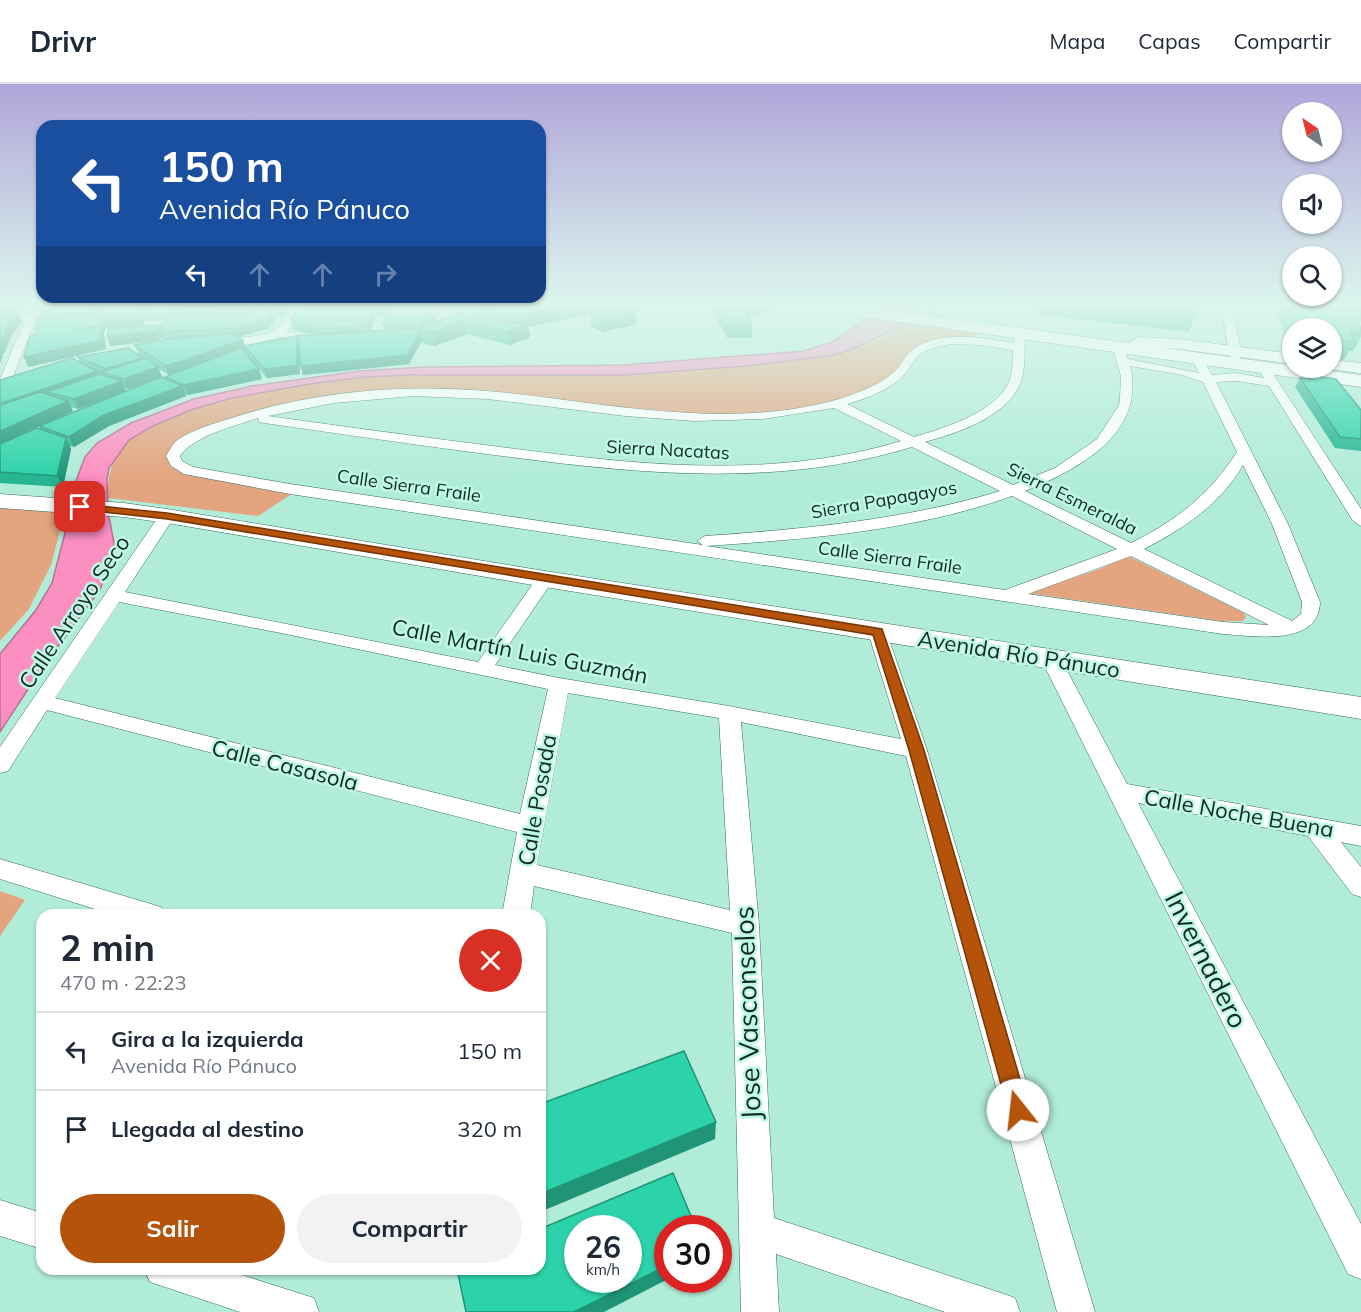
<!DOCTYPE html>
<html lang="es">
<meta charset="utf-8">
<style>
body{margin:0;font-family:Mulish,sans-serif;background:#f2f2f3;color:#1f2937;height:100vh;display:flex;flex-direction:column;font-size:22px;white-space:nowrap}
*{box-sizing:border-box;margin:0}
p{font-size:20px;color:#747a83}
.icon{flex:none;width:33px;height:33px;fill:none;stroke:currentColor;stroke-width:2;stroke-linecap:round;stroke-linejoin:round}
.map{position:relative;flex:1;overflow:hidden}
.panel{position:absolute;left:36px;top:825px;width:510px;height:366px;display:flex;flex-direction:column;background:#fff;border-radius:18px;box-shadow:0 2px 4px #0004}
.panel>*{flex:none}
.banner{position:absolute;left:36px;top:36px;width:510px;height:183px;border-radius:18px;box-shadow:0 2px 4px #0004;background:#1a4fa0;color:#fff;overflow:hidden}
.needle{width:39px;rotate:325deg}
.tools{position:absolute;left:1282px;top:18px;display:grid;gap:12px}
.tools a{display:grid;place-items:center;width:60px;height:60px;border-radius:50%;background:#fff;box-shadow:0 2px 4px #0004;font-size:30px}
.speed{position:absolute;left:564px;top:1131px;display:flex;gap:12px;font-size:30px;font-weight:700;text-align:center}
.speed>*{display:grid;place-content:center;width:78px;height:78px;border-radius:50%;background:#fff;box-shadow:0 2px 4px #0004;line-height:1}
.speed small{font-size:15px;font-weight:400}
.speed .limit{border:9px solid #d22;background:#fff;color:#111}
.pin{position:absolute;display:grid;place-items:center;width:51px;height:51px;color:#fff;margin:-26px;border-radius:12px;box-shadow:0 3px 9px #0006}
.me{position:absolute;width:66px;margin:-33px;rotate:344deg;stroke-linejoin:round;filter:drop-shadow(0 0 4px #0008)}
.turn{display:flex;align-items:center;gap:21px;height:126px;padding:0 24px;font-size:27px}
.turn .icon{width:78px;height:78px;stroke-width:2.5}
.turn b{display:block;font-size:42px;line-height:51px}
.lanes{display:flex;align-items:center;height:57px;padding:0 24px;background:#0003;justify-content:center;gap:30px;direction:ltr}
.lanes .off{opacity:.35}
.round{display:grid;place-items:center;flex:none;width:63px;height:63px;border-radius:32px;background:#f2f2f3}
.summary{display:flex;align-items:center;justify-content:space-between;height:102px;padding:0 24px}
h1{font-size:36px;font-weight:700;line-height:45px}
.cta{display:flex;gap:12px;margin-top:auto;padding:12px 24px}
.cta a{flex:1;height:69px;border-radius:36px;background:#b45309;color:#fff;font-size:24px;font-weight:700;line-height:69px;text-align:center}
.cta a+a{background:#f2f2f3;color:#1f2937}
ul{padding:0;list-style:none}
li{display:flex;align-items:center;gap:18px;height:78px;padding:0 24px;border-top:2px solid #e0e1e3}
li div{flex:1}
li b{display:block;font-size:22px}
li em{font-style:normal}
header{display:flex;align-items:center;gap:36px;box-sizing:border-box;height:84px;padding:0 30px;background:#fff;border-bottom:2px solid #e0e1e3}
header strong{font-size:28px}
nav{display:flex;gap:33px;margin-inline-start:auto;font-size:21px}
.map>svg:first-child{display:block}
.green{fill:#e4a47f}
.water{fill:#fc8fc2;stroke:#b67192;stroke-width:1.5}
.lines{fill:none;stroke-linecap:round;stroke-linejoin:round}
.street-casing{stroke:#356d5c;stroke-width:1}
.secondary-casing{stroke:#356d5c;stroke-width:1}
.highway-casing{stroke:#356d5c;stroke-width:1}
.street{fill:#fff;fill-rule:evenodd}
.secondary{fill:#fff;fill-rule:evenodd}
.highway{fill:#fff;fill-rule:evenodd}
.wall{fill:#26b592;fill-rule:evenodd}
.shaded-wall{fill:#1f9477}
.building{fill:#2cd3aa;stroke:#1f9477;stroke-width:1.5;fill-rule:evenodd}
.route{fill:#b45309;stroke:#753606;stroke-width:1.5}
.labels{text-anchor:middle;stroke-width:5;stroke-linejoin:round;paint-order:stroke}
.far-street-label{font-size:18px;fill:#132a23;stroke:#bef9e5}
.street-label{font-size:22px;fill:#132a23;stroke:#bef9e5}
.near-street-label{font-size:27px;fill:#132a23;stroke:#bef9e5}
</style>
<header>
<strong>Drivr</strong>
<nav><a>Mapa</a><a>Capas</a><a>Compartir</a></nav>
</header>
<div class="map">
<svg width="1361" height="1228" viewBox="0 0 1361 1228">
<rect width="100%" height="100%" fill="#b1ecd8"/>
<!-- green -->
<path class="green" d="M 908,240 L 974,249 L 978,255 L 924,264 L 894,294 L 834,319 L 735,334 L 449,308 L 338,316 L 233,338 L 176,366 L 182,384 L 298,406 L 258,432 L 108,414 C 107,391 112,373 129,357 C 140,346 159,340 173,334 C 309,277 473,294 617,291 C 679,289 741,282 803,276 C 840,271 875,259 908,240 Z
M 0,422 L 65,428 L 51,481 L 29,525 L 0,557 Z
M 1128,472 L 1244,529 L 1246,533 L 1243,537 L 1221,537 L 1028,509 L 1099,485 Z
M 0,807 L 25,816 L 0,852 Z"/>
<!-- water -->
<path class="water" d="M 875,222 L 915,222 L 907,240 L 850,266 L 830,272 L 746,282 L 626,291 L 413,291 L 365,293 L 310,300 L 232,314 L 191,326 L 153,342 L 129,356 L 109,384 L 107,395 L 108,428 L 115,464 L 100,506 L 42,584 L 0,648 L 0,570 L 36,526 L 52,499 L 65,449 L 71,410 L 85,373 L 97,359 L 131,339 L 194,315 L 252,302 L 359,287 L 426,283 L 624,281 L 804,267 L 832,258 L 867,234 Z"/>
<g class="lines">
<defs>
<path id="street" d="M 6,222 L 19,222 L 10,229 C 31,233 47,222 67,222 L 53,231 L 36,235 L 10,300 L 4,304 L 0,303 L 0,295 L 25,236 L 0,232 L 0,226 Z
M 72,222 L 117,222 L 112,225 L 77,226 Z
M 297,222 L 309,222 L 286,247 L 295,249 L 301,255 C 290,267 269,271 254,266 C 251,265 249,262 246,261 C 234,258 220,267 209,259 C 219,251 258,256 274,247 C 283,242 289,229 297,222 ZM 280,253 L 289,255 L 274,261 L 257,259 Z
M 436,222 L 446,222 L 455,240 L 433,251 L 425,251 L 425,247 L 444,239 Z
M 934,222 L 944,222 L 943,231 L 935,231 Z
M 1221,222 L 1231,222 L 1242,272 L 1240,274 L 1236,275 L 1230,272 Z
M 1020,247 L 1025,250 C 1024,265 1026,282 1021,297 C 1009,333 957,349 925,358 L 1013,401 L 1055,384 L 1097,355 L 1119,321 L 1120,314 L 1121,292 L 1113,264 L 1115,262 L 1123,262 L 1128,275 L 1199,289 L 1192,275 L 1194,273 L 1202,273 L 1212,291 L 1236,289 L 1264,294 L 1258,284 L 1264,280 L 1268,282 L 1361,425 L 1361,442 L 1353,437 L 1269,302 L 1236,297 L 1216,298 L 1288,440 L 1320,518 C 1319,563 1254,552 1223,550 L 290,410 L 184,390 L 171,382 L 166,372 C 169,367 172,361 176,357 C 192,345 217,339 235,333 C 315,307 403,300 487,307 C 555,313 622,326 690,329 C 747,332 812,328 864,306 C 876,301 889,294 898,284 C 903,278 906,270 912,266 C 939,245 983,254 1014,259 L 1015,250 ZM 952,260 L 979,261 L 1013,266 C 1013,278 1013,291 1007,302 C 992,329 942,345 914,353 L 847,320 C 865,315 884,308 899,296 C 907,289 911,281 917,273 C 925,264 941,262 952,260 ZM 1130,282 L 1178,290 L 1203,298 L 1237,368 C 1209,411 1177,436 1131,459 L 1025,407 C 1077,386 1147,350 1130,282 ZM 414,312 L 488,315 L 625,332 L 694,337 L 763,335 L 834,324 L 901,357 C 772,396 638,381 508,364 C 428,354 348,343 268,332 L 334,319 ZM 258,334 L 259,338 L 264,339 C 343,350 423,362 502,372 C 640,390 777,404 912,363 L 1000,407 C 905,436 804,445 705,452 L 697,457 L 703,461 L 290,400 L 193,383 L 182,377 L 180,372 C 193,352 235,342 258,334 ZM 1243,381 L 1272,440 L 1302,518 L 1301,530 L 1292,537 L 1144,465 C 1183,445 1221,420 1243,381 ZM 1012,412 L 1117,465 L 1005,506 L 706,462 C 808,455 915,447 1012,412 ZM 1131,472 L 1269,541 L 1223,538 L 1028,510 Z
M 167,427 L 175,432 L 125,508 L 478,578 L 539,491 L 551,491 L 554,495 L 495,581 L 559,594 L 729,622 L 901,655 L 868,548 L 871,544 L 885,544 L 927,666 L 1095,1228 L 1057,1228 L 906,672 L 741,638 L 759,841 L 774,1134 L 1001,1209 L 1015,1214 L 1020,1228 L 945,1228 L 776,1170 L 779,1228 L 741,1228 L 732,849 L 534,802 L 530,831 L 502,831 L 517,748 L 47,626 L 8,687 L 0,689 L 0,663 L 161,429 ZM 119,518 L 281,549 L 548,605 L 520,730 L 55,614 ZM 568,609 L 719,634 L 730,826 L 537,781 Z
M 1051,569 L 1058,571 L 1061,575 L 1127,700 L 1361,742 L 1361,762 L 1341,758 L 1361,783 L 1361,813 L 1352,810 L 1308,752 L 1138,719 L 1361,1140 L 1361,1195 L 1348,1190 L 1041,575 L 1044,571 Z
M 0,775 L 151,820 L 161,823 L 165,831 L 114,831 L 0,795 Z
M 0,1116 L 42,1129 L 42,1165 L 0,1152 Z
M 144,1185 L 223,1185 L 314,1214 L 319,1228 L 240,1228 L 150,1198 Z"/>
<path id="secondary" d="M 1138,253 L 1179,255 L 1293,270 L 1293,280 L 1179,265 L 1132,262 L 1130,258 Z
M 1332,276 L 1361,279 L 1361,289 L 1326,285 L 1332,284 Z
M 0,410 L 124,419 L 167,425 L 545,487 L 1361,613 L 1361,635 L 545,503 L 167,439 L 124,433 L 0,424 Z"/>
<path id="highway" d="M 815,222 L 859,222 L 1361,291 L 1361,303 L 823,227 Z"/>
</defs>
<!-- street casing -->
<use href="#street" class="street-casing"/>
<!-- secondary casing -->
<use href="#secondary" class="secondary-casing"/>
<!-- highway casing -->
<use href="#highway" class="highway-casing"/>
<!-- street -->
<use href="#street" class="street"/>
<!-- secondary -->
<use href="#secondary" class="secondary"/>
<!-- highway -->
<use href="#highway" class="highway"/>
</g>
<!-- wall -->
<path class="wall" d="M 65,222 L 103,222 L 105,226 L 103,228 L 106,233 L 110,222 L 291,222 L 282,233 L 274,233 L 275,236 L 267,245 L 238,253 L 245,262 L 297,252 L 299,260 L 312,251 L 292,245 L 290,236 L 301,225 L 302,222 L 439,222 L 439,225 L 390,227 L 388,232 L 437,238 L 459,230 L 458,222 L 488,226 L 507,222 L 594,222 L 595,228 L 637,240 L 602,248 L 591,242 L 590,230 L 528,243 L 530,253 L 510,261 L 467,250 L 434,262 L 422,259 L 422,257 L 409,280 L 303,291 L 301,282 L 299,264 L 300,290 L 267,294 L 259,285 L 262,295 L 188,311 L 185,310 L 186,312 L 109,342 L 74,363 L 70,362 L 71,365 L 63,403 L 0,399 L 0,296 L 80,278 L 78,273 L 138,270 L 135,261 L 163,256 L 162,254 L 155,257 L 110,262 L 109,246 L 108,246 L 106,242 L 104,250 L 106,265 L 28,283 L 35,251 ZM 374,232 L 387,232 L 383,240 L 385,246 L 371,247 ZM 147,235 L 148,237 L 166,237 L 162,244 L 161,241 L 142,242 ZM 159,285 L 169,291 L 165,293 L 166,295 L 39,342 L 41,346 L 0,360 L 73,327 L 71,323 L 78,325 L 126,307 L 125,304 L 128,305 L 162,293 Z
M 713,222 L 771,222 L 770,228 L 748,233 L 752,240 L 752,254 L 727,254 L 713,228 Z
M 1037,222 L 1196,222 L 1196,230 L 1189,248 L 1035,230 Z
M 1282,222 L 1352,222 L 1361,245 L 1361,253 L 1353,267 L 1349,267 L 1344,276 L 1332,274 L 1332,244 L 1293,244 L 1293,258 L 1286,257 L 1278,230 Z
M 1357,222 L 1361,222 L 1361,239 L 1356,224 Z
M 1308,291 L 1361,326 L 1361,367 L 1335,364 L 1295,303 L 1300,294 L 1307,294 Z"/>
<!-- shaded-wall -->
<path class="shaded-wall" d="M 98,222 L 103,222 L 105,226 L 98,236 L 41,243 L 37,234 Z
M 146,222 L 153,222 L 144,229 L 147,235 L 141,243 L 108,246 L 106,242 L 104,250 L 106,265 L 28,283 L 24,273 L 79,254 L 104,228 L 107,237 Z
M 223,222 L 232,222 L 224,226 L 225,231 L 222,236 L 219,227 Z
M 247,222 L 258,222 L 252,225 L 253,228 L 247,234 L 244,225 Z
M 281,222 L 291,222 L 282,233 L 279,225 Z
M 387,222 L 389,222 L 390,227 L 388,232 Z
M 564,222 L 594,222 L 595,229 L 528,243 L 530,253 L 510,261 L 508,248 L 500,238 L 506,234 Z
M 741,222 L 771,222 L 770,228 L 741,235 Z
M 373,225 L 375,233 L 369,251 L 367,242 Z
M 272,227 L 275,236 L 267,245 L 239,253 L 236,244 Z
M 491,227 L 493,241 L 474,233 Z
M 636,227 L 637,240 L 602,248 L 601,234 Z
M 18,228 L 22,237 L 12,251 L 4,270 L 2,270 L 3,272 L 0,280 L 0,259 L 8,242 Z
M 436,232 L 438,240 L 422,244 L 421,238 Z
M 465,236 L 467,250 L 434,262 L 432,249 Z
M 161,241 L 163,248 L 160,248 L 162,254 L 155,257 L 110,262 L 107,252 Z
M 420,248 L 422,257 L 409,280 L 303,291 L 301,282 Z
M 297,252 L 299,261 L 300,290 L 267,294 L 264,285 Z
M 243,256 L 246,264 L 244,262 L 245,265 L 169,292 L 166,282 Z
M 143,274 L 147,283 L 106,290 L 105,285 Z
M 158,283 L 162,293 L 128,305 L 124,295 Z
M 259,285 L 262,295 L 188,311 L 184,301 Z
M 97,287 L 102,297 L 47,308 L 51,315 L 8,329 L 2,319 Z
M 122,297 L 126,307 L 78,325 L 74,315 Z
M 182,302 L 186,312 L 109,342 L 74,363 L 69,353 L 104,331 Z
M 68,317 L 73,327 L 0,360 L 0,347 Z
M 66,354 L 71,365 L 63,403 L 57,392 Z
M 716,1038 L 715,1055 L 540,1128 L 540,1110 Z
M 668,1181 L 668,1195 L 604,1228 L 574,1228 Z"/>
<!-- building -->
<path class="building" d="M 65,222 L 98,222 L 94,228 L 37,234 L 42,229 Z
M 110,222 L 146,222 L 138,234 L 104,237 Z
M 151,222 L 223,222 L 219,227 L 144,229 Z
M 227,222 L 247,222 L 244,225 L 224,226 Z
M 254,222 L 281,222 L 279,225 L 252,225 Z
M 367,222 L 387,222 L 387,223 L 369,223 L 373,225 L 367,242 L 310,245 L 309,241 L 290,236 L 299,225 L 366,224 Z
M 458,222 L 481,222 L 491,227 L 488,226 L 507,222 L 564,222 L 506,234 L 509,235 L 500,238 L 510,241 L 519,238 L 528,240 L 508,248 L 465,236 L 432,249 L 419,245 L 462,228 ZM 491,227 L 499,232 L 486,237 L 474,233 Z
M 621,222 L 626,222 L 636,227 L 601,234 L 590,229 Z
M 717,222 L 741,222 L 752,240 L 727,241 Z
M 1124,222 L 1196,222 L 1196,230 Z
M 1288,222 L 1352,222 L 1361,245 L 1361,249 L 1351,248 L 1354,258 L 1332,255 L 1332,244 L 1305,244 L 1304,241 L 1294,239 Z
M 0,227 L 18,228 L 8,242 L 0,259 Z
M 272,227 L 265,236 L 236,244 L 160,248 L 168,232 Z
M 104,228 L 100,242 L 75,245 L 101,243 L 102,256 L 24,273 L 30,252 L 35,251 L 38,235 Z
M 419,230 L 436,232 L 421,238 L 383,240 L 387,232 Z
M 161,241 L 159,245 L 152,248 L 107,252 L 110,244 Z
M 422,244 L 419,245 L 420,248 L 407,271 L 301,282 L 298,252 Z
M 232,250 L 243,256 L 166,282 L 135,261 L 177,254 Z
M 297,252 L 297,281 L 264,285 L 244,262 Z
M 128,264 L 143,274 L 105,285 L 78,273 Z
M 241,264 L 259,285 L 184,301 L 165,293 Z
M 72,274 L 97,287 L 2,319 L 0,318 L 0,296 Z
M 146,274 L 158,283 L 124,295 L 101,288 Z
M 99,290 L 122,297 L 74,315 L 47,308 Z
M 1308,291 L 1336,295 L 1361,326 L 1361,355 L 1340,353 L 1300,294 L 1311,295 Z
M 161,293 L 182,302 L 104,331 L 69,353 L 39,342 Z
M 40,308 L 68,317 L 0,347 L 0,321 Z
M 37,344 L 66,354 L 57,392 L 0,388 L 0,360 Z
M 684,967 L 716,1038 L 540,1110 L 540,1020 Z
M 673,1089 L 696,1144 L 668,1144 L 668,1181 L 574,1228 L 466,1228 L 457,1185 L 540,1185 L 540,1145 ZM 578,1144 L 628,1144 L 628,1196 L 578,1196 Z"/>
<!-- sky -->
<linearGradient id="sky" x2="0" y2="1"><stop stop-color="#b0a5d9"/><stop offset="0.56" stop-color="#dcf6ed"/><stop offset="1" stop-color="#dcf6ed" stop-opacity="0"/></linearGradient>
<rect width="1361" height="394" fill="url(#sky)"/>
<!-- route -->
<path class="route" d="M 80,420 L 167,429 L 882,545 L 924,666 L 1029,1026 L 1026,1033 L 1018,1036 L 1011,1033 L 1008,1026 L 909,666 L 873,551 L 167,435 L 76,425 L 75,423 Z"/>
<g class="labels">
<!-- far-street labels -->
<g class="far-street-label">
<text transform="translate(668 366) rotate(3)" y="6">Sierra Nacatas</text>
<text transform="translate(409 402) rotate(8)" y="6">Calle Sierra Fraile</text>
<text transform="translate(1072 415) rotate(26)" y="6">Sierra Esmeralda</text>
<text transform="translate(884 416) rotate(-10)" y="6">Sierra Papagayos</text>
<text transform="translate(890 474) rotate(8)" y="6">Calle Sierra Fraile</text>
</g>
<!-- street labels -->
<g class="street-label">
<text transform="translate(74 528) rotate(-56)" y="8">Calle Arroyo Seco</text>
<text transform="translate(520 567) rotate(11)" y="8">Calle Martín Luis Guzmán</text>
<text transform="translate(1019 570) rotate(9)" y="8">Avenida Río Pánuco</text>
<text transform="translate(285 681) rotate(14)" y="8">Calle Casasola</text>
<text transform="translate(537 716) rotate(-80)" y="8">Calle Posada</text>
<text transform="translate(1239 729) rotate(10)" y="8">Calle Noche Buena</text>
</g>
<!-- near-street labels -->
<g class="near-street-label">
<text transform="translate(1206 876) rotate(63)" y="9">Invernadero</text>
<text transform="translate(748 929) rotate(-92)" y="9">Jose Vasconselos</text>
</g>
</g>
</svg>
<div class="tools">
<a><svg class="needle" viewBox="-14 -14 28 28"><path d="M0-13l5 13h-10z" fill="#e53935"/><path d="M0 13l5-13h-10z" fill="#747a83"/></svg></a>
<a><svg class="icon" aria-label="sound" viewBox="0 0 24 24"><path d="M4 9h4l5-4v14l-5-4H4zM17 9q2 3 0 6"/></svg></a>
<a><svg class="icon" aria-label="search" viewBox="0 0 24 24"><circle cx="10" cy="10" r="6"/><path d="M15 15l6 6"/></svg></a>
<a><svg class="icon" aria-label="layers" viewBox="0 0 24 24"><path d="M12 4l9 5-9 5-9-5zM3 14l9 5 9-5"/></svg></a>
</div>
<div class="speed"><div>26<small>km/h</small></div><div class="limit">30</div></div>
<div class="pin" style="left:80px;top:423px;background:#d93025"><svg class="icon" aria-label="arrive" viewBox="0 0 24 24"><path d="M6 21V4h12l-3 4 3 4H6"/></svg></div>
<svg class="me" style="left:1018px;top:1026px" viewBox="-20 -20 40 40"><circle r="19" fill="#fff"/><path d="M0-13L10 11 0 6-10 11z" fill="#b45309"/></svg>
<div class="banner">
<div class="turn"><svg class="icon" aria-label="left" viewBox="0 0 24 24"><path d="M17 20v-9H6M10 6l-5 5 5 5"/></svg><div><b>150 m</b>Avenida Río Pánuco</div></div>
<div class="lanes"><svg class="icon" aria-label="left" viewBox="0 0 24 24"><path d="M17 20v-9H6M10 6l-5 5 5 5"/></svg><svg class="icon off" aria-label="ahead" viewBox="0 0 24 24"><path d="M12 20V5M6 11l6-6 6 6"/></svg><svg class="icon off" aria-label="ahead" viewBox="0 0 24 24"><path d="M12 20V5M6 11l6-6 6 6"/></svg><svg class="icon off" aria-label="right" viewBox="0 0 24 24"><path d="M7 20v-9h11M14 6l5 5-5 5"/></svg></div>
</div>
<section class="panel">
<div class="summary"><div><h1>2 min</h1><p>470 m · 22:23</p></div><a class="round" style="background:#d93025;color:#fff"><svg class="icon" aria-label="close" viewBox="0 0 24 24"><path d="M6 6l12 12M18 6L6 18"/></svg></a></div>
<ul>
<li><svg class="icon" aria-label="left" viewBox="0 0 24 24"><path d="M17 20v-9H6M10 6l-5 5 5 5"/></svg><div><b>Gira a la izquierda</b><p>Avenida Río Pánuco</p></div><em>150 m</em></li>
<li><svg class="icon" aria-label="arrive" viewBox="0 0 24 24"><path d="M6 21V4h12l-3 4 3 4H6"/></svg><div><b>Llegada al destino</b></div><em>320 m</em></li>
</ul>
<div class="cta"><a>Salir</a><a>Compartir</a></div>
</section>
</div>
